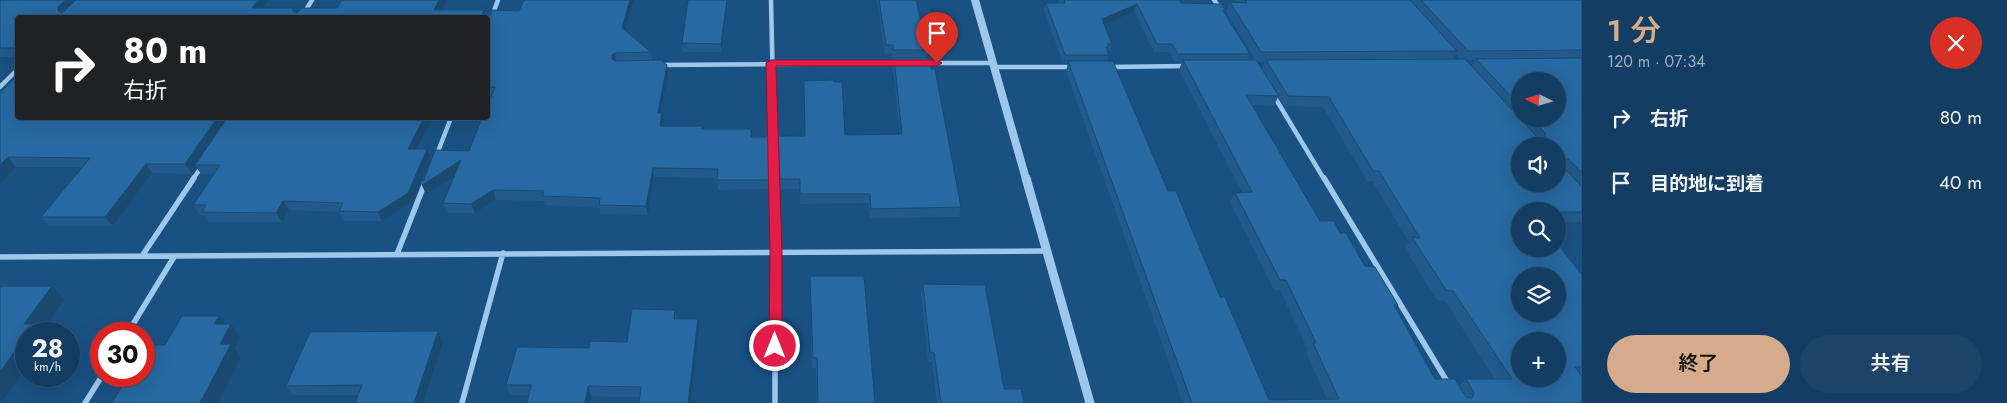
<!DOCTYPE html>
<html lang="ja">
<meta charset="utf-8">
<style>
body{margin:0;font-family:Jost,"Noto Sans JP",sans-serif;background:#1c4468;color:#f1f3f6;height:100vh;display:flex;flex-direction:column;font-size:19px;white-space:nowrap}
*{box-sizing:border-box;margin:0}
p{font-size:16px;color:#9daebe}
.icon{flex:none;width:28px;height:28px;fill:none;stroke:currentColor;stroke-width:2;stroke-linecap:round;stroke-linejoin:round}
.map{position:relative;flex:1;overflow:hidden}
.drawer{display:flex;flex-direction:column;background:#133d62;width:425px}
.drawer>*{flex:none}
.top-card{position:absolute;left:15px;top:15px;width:475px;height:105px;border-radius:5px;box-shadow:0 5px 20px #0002,0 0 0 1px #325677;background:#202124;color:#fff;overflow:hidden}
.needle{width:32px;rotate:275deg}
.controls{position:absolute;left:1511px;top:72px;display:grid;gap:10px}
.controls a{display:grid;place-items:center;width:55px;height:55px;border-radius:50%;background:#133d62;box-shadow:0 5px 20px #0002,0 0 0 1px #325677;font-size:25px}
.speed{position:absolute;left:15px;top:322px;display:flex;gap:10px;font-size:25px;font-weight:700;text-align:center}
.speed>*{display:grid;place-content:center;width:65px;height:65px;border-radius:50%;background:#133d62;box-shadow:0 5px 20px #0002,0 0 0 1px #325677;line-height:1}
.speed small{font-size:12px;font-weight:400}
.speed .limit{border:8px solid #d22;background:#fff;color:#111}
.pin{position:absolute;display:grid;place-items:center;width:42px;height:42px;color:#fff;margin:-51px -21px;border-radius:50% 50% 50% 0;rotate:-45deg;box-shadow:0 0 5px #0007}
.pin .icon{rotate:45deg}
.me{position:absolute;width:55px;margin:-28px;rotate:0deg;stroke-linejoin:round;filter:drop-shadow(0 0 4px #0008)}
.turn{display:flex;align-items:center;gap:18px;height:105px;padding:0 25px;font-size:22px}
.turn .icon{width:65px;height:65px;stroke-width:2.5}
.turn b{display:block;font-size:35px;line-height:42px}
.round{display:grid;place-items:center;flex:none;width:52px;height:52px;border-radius:26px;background:#1c4468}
.headline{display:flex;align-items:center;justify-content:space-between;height:85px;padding:0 25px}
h1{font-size:30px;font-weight:600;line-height:38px;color:#d6ab8b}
.cta{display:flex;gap:10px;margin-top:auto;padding:10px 25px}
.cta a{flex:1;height:58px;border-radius:30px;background:#d6ab8b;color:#111;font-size:20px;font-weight:600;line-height:58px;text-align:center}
.cta a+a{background:#1c4468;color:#f1f3f6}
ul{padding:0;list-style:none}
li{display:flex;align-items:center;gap:15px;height:65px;padding:0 25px}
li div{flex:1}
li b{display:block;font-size:19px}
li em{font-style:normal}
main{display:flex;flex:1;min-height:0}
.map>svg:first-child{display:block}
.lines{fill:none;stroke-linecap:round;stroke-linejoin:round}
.minor-far1{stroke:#9dc8ec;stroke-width:4.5}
.minor{stroke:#9dc8ec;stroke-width:5.5}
.tertiary-far1{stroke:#9dc8ec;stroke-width:8}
.tertiary{stroke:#9dc8ec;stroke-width:9}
.wall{fill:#225a8b;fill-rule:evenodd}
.shaded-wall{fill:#1b4a71}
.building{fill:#2769a2;stroke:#1b4a71;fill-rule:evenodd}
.route{fill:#e11d48;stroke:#92132f}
</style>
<main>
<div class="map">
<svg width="1582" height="403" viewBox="0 0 1582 403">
<rect width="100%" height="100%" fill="#195183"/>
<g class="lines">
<!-- minor-far1 -->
<path class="minor-far1" d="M 771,0 L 775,179
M 1214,0 L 1221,10
M 301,18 L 312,0
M 488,27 L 498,0
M 923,63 L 992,63
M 660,65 L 899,63
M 993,67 L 1072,67
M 1110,67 L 1187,66
M 0,87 L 18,69
M 1274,96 L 1324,179
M 437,154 L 451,118
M 193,179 L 203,165"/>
<!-- minor -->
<path class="minor" d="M 775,178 L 775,403
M 1324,178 L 1448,383
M 397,254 L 425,183
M 142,256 L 194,178
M 0,257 L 1045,251
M 127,334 L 174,257
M 85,403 L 102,376
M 462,403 L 503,253"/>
<!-- tertiary-far1 -->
<path class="tertiary-far1" d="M 975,0 L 1026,179"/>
<!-- tertiary -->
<path class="tertiary" d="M 1026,178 L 1090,403"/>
</g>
<!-- wall -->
<path class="wall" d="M 0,0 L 269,0 L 263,8 L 293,8 L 295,12 L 297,13 L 302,8 L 337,8 L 342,0 L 447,0 L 442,10 L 484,10 L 486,18 L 18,18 L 18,57 L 0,57 Z
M 524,0 L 634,0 L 625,31 L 651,52 L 652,60 L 668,74 L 661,113 L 664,123 L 663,126 L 702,129 L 752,137 L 770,137 L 771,176 L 770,189 L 718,190 L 717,178 L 654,177 L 648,215 L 601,214 L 599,208 L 545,205 L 544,201 L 496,200 L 475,213 L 447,213 L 443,203 L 454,176 L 426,194 L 422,185 L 469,151 L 491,96 L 488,96 L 488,21 L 519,11 Z
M 877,0 L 916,0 L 927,50 L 926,58 L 961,207 L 959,217 L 870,218 L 869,203 L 800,204 L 800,189 L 780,189 L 778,136 L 900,134 L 893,67 L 894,59 L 892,59 L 892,54 L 885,54 Z
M 1059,0 L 1179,0 L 1181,3 L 1250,54 L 1248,60 L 1255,60 L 1226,12 L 1230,2 L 1237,2 L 1236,0 L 1582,0 L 1582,222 L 1558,222 L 1558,211 L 1520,211 L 1582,275 L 1582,403 L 1183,403 L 1066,71 L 1068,63 L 1063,63 L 1044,10 L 1046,3 L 1060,3 ZM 1134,11 L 1154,52 L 1169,52 L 1175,62 L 1182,62 L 1179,70 L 1242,192 L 1235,193 L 1230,202 L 1274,290 L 1280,290 L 1308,350 L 1306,352 L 1327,399 L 1269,400 L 1220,297 L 1168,191 L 1107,61 L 1109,55 L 1107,51 L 1110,51 L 1112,44 L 1104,25 ZM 1455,54 L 1460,59 L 1452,59 ZM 1475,60 L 1471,66 L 1466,61 ZM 1257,62 L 1265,62 L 1262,69 ZM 1520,81 L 1558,119 L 1520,119 ZM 1278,97 L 1283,106 L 1323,107 L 1367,181 L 1372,181 L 1409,242 L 1404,247 L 1437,300 L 1445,301 L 1495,379 L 1466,379 L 1459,386 L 1435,379 L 1396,308 L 1398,305 L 1365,266 L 1340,233 L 1320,221 L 1252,105 L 1274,106 Z
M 727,9 L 721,52 L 683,52 L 682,43 Z
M 0,93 L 417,149 L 431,159 L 412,202 L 382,221 L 344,221 L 339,212 L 289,210 L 282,222 L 208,222 L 204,215 L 200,215 L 193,205 L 214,174 L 201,174 L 196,167 L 192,174 L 152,173 L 113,226 L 49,226 L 41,217 L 82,167 L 16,167 L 0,184 Z
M 810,276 L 875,403 L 817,403 L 816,368 L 812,368 Z
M 923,284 L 1004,389 L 1024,403 L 937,403 L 932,362 L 928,362 L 921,294 Z
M 675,310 L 677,319 L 699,329 L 639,403 L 640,397 L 510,395 L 506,385 L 627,342 Z
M 438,331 L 443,342 L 423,403 L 355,403 L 358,395 L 293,395 L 286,386 Z"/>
<!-- shaded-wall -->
<path class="shaded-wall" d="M 65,0 L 80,0 L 64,16 L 58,11 L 58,7 Z
M 258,0 L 269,0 L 257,17 L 252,8 Z
M 439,0 L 447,0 L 438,18 L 434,10 Z
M 630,0 L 634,0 L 623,37 L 622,28 Z
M 727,0 L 727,9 L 721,52 L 721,44 Z
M 1137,4 L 1134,11 L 1100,27 L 1102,19 Z
M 484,10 L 486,18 L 481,18 Z
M 615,53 L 616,62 L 613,64 L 612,55 Z
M 667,65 L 668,74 L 659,123 L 658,113 Z
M 662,113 L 664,123 L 662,135 L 660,126 Z
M 217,118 L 229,118 L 195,165 L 196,167 L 192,174 L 185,164 Z
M 424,118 L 432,118 L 412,158 L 408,149 Z
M 427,149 L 431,159 L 412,202 L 382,221 L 378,212 Z
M 8,157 L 16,167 L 0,184 L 0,165 Z
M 461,160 L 465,170 L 426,194 L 422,185 Z
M 146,164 L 152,173 L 113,226 L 105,217 Z
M 653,168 L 654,177 L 648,215 L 646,206 Z
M 493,190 L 496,200 L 475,213 L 471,204 Z
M 283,201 L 289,210 L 282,222 L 276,213 Z
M 52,286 L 65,299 L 42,331 L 45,334 L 28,334 L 24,324 Z
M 219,316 L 228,328 L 231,324 L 240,337 L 235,348 L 241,357 L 218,403 L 200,403 L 220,344 L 214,324 Z
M 698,319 L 699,329 L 691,403 L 688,403 Z
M 438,331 L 443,342 L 423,403 L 414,403 Z
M 26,336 L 26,368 L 1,403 L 0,403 L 0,372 Z
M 588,386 L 591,396 L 590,403 L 585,403 Z"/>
<!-- building -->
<path class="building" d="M 0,0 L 65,0 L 58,7 L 58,11 L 62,13 L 76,0 L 258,0 L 252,8 L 293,8 L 293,11 L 297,13 L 302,8 L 337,8 L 342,0 L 439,0 L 434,10 L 484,10 L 481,18 L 18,18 L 18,48 L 0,48 Z
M 524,0 L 630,0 L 622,28 L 651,52 L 615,53 L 612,55 L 612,59 L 615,61 L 661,60 L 667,65 L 658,113 L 662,113 L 660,126 L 702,126 L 702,129 L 751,129 L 751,137 L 770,137 L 770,180 L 717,180 L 718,169 L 653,168 L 646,206 L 599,205 L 600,198 L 542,196 L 544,191 L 493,190 L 471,204 L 443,203 L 461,160 L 422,185 L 435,150 L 469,151 L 482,118 L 488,118 L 488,105 L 495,87 L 488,87 L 488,21 L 489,20 L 492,10 L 519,11 Z
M 688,0 L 727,0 L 721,44 L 682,43 Z
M 879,0 L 916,0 L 927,50 L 893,50 L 893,45 L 886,45 Z
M 1064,0 L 1179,0 L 1181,3 L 1219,4 L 1250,54 L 1178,54 L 1172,44 L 1157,44 L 1137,4 L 1102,19 L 1112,44 L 1107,44 L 1109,47 L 1106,47 L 1109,55 L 1065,55 L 1046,3 L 1065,3 Z
M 1245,0 L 1410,0 L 1457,51 L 1261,52 L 1230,2 L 1247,3 Z
M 1421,0 L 1582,0 L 1582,50 L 1468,51 Z
M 894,58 L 929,58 L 931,69 L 935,69 L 961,207 L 871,209 L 870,194 L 800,194 L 800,179 L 780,179 L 778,136 L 805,136 L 804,81 L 834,80 L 834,82 L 842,82 L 845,135 L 902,134 Z
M 1582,58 L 1582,173 L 1568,159 L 1563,162 L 1567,171 L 1582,187 L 1582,212 L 1558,212 L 1558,211 L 1520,211 L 1520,249 L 1558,249 L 1558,244 L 1582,275 L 1582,367 L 1575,367 L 1582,376 L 1582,403 L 1192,403 L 1068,61 L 1113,61 L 1168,191 L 1176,191 L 1220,297 L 1225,297 L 1269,400 L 1339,399 L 1313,343 L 1316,343 L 1286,280 L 1280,280 L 1235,193 L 1252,192 L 1183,60 L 1256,60 L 1279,96 L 1246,95 L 1320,221 L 1334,221 L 1340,233 L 1346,233 L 1365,266 L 1375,267 L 1398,305 L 1394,305 L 1435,379 L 1455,379 L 1466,397 L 1472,398 L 1474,393 L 1466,379 L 1512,379 L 1453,291 L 1446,290 L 1412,237 L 1420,238 L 1379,171 L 1373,171 L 1329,97 L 1288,96 L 1266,60 L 1465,59 L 1539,139 L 1543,140 L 1546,138 L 1545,133 L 1532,119 L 1558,119 L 1558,81 L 1520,81 L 1520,106 L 1476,59 ZM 1520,146 L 1558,146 L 1558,184 L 1520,184 ZM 1520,276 L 1558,276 L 1558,314 L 1520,314 ZM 1520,341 L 1558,341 L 1558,379 L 1520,379 Z
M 18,75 L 18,118 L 217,118 L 185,164 L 146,164 L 105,217 L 41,217 L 90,158 L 8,157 L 0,165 L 0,93 Z
M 227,118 L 424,118 L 408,149 L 427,149 L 408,193 L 378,212 L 339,211 L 343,203 L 283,201 L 276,213 L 202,212 L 206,205 L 193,205 L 220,165 L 195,165 Z
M 810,276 L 864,276 L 875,403 L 818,403 L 817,358 L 813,358 Z
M 923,284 L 985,285 L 1004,389 L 1021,389 L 1024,403 L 941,403 L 934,353 L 930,352 Z
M 0,286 L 52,286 L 24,324 L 35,324 L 28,334 L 26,334 L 26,336 L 0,372 Z
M 632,309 L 675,310 L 674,319 L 698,319 L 688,403 L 697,403 L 639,403 L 641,387 L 588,386 L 585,403 L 527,403 L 531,385 L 506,385 L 517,347 L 589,348 L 590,341 L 627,342 Z
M 182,316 L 219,316 L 214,324 L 231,324 L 220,344 L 231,344 L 200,403 L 112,403 L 128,376 L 144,376 L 144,350 L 147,345 L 165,345 Z
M 438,331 L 414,403 L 355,403 L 362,385 L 286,386 L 310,332 Z"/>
<!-- route -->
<path class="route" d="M 771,60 L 937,60 L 942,63 L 937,66 L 776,66 L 782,252 L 782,346 L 780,350 L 775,352 L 771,350 L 769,346 L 770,252 L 766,63 Z"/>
</svg>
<div class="controls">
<a><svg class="needle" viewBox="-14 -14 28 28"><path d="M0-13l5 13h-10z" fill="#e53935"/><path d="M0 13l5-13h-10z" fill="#9daebe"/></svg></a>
<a><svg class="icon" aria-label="sound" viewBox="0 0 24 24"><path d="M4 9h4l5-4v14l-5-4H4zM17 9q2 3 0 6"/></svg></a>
<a><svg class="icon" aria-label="search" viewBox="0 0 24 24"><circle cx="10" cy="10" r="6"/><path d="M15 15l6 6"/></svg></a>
<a><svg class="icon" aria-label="layers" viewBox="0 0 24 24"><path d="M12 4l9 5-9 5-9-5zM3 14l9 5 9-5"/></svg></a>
<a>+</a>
</div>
<div class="speed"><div>28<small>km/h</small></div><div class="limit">30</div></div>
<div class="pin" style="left:937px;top:63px;background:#d93025"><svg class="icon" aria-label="arrive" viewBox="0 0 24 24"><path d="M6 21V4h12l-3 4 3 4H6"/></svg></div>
<svg class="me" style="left:775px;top:346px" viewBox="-20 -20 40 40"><circle r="17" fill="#e11d48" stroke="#fff" stroke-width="3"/><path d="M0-11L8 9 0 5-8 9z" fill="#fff"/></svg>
<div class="top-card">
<div class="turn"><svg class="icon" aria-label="right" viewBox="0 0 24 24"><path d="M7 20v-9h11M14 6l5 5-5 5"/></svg><div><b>80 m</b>右折</div></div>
</div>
</div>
<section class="drawer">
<div class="headline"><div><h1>1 分</h1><p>120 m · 07:34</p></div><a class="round" style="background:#d93025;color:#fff"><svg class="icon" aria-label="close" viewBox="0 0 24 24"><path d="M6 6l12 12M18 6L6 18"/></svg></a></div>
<ul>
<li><svg class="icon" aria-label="right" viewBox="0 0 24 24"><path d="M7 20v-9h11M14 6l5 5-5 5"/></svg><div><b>右折</b></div><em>80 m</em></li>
<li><svg class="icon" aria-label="arrive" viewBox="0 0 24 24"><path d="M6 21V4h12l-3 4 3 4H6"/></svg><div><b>目的地に到着</b></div><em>40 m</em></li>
</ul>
<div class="cta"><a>終了</a><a>共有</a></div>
</section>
</main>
